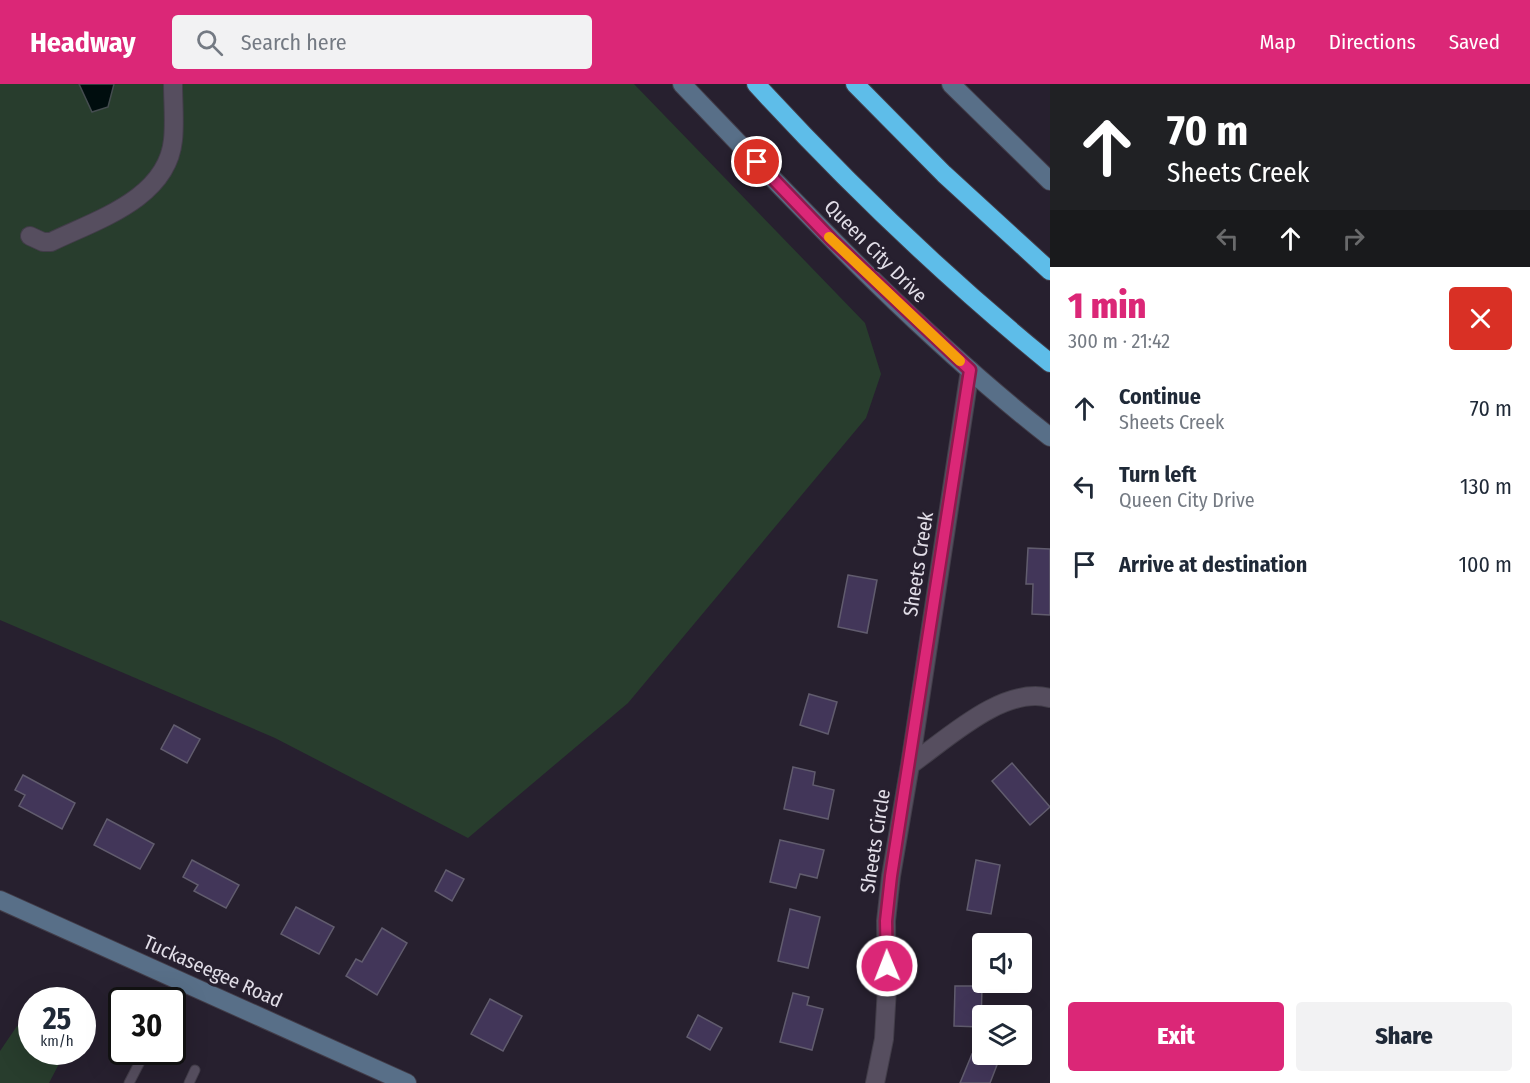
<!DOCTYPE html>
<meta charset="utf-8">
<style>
body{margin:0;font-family:"Fira Sans Condensed",sans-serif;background:#f2f2f3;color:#1f2937;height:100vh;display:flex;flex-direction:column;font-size:22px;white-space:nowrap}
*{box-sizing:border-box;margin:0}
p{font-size:20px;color:#747a83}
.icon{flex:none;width:33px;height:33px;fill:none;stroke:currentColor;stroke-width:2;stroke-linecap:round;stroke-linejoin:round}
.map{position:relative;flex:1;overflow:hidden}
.details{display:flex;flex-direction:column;background:#fff;width:480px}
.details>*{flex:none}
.banner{background:#202124;color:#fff;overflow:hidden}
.controls{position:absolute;left:972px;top:849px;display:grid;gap:12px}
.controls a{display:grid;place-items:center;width:60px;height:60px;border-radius:6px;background:#fff;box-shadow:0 6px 24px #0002;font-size:30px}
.speed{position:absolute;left:18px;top:903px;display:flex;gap:12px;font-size:30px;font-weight:700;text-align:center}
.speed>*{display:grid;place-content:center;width:78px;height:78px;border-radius:50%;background:#fff;box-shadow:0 6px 24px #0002;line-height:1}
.speed small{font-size:15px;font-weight:400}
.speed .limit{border:3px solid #111;border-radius:9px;background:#fff;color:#111}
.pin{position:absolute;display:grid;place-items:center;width:51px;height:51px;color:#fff;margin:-26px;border:3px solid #fff;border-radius:50%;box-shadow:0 2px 6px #0007}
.me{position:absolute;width:66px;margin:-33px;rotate:359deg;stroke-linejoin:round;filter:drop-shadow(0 0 4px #0008)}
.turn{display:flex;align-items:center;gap:21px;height:126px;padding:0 18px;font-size:27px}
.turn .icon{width:78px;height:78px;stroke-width:2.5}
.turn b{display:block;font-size:42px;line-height:51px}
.lanes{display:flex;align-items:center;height:57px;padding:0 18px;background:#0003;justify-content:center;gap:30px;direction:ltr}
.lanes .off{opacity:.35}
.round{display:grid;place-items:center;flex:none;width:63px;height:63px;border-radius:6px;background:#f2f2f3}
.headline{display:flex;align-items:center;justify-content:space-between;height:102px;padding:0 18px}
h1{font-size:36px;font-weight:800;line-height:45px;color:#db2777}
.primary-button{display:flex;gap:12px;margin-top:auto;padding:12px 18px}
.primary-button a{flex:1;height:69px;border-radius:6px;background:#db2777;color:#fff;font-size:24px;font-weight:800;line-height:69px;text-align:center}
.primary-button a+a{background:#f2f2f3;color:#1f2937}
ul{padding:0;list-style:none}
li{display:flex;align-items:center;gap:18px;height:78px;padding:0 18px}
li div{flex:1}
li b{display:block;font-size:22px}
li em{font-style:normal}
header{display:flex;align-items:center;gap:36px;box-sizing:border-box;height:84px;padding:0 30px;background:#db2777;color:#fff}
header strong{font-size:28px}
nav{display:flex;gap:33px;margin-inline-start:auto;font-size:21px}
.search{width:420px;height:54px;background:#f2f2f3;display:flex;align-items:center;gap:15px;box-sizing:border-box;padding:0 21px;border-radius:6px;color:#747a83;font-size:22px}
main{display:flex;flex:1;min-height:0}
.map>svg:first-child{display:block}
.green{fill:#283d2d}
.water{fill:#000d0e;stroke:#444c4f;stroke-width:1.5}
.building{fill:#423659;stroke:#615c6e;stroke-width:1.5}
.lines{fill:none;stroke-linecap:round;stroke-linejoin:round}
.lane-casing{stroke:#423d49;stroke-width:11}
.street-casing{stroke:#423d49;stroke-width:20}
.secondary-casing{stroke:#423d49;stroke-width:20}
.highway-casing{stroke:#423d49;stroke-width:20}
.lane{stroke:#564e5f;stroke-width:9}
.street{stroke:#564e5f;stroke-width:18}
.secondary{stroke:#586f88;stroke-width:18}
.highway{stroke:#5ebde9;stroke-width:18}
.route-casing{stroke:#8e194d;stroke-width:15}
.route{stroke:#db2777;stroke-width:10}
.slow{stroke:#f59e0b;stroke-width:10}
.labels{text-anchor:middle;stroke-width:6;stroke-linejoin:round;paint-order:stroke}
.street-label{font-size:20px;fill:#e2dee8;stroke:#27202f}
</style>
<header>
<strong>Headway</strong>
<div class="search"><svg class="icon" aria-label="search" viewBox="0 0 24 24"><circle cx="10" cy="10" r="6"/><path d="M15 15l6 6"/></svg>Search here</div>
<nav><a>Map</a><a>Directions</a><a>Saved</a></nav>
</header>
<main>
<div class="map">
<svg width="1050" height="999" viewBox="0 0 1050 999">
<rect width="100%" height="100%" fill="#27202f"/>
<!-- green -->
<path class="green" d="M 0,0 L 634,0 L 865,239 L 881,290 L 866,334 L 628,619 L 468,754 L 275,654 L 0,536 Z
M 17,942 L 31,945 L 32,968 L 55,968 L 60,978 L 49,999 L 0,999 L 0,967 Z"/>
<!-- water -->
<path class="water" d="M 79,0 L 114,0 L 108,23 L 92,28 Z"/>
<!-- building -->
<path class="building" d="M 1028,464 L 1050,465 L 1050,531 L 1032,530 L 1033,500 L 1026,500 Z
M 848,491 L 877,496 L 867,549 L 838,543 Z
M 809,610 L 837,618 L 828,650 L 800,641 Z
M 174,641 L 200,655 L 187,679 L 161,665 Z
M 1012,679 L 1050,723 L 1030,741 L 992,697 Z
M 793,683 L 815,688 L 813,701 L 834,706 L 828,735 L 784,725 Z
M 23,691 L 75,719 L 62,745 L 19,722 L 25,711 L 15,706 Z
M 107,735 L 154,760 L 140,785 L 94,761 Z
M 780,756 L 824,766 L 817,794 L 800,790 L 796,804 L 770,798 Z
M 192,776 L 239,801 L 226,824 L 194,807 L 198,801 L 183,793 Z
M 976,776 L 1000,781 L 991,830 L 967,826 Z
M 446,786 L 464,795 L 452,817 L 435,807 Z
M 296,823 L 334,843 L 319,870 L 281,850 Z
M 790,825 L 820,833 L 808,884 L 778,877 Z
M 382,844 L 407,859 L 377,911 L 346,892 L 356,875 L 362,878 Z
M 955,902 L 982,902 L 981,943 L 954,942 Z
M 793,909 L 809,913 L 807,921 L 823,925 L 812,966 L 780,958 Z
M 490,915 L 522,932 L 503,967 L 471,950 Z
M 698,931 L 722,944 L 710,966 L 687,953 Z
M 972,970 L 997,981 L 990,999 L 960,999 Z"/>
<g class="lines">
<defs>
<path id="lane" d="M 172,917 L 182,898
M 129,999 L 145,968
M 189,999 L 195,986"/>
<path id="street" d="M 30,152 L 43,158 L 51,158 C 96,136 167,115 173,56 C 175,38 173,18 173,0
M 910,681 L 970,286
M 875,999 L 884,955 L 887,904 L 886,837 L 891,792 L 910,681 C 946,656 1003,601 1050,614"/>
<path id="secondary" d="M 682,0 C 800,123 916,248 1050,353
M 951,0 L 1050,97
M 0,816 L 407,999"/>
<path id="highway" d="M 756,0 C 847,99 946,194 1050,279
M 855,0 L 944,90 L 1050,187"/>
</defs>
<!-- lane casing -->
<use href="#lane" class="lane-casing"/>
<!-- street casing -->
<use href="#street" class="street-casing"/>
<!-- secondary casing -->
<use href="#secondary" class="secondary-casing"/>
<!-- highway casing -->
<use href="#highway" class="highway-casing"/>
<!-- lane -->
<use href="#lane" class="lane"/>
<!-- street -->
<use href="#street" class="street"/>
<!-- secondary -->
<use href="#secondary" class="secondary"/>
<!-- highway -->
<use href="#highway" class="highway"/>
</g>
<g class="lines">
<defs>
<path id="route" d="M 757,78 L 832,156 L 970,286 L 891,792 L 886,837 L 887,882"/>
</defs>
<!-- route casing -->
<use href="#route" class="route-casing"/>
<!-- route -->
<use href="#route" class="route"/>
<!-- slow -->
<path class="slow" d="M 829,153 L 960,277"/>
</g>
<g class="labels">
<!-- street labels -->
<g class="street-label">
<text transform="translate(876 167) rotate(45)" y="7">Queen City Drive</text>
<text transform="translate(918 480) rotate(-81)" y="7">Sheets Creek</text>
<text transform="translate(875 757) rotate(-81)" y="7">Sheets Circle</text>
<text transform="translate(213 887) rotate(24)" y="7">Tuckaseegee Road</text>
</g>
</g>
</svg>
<div class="controls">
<a><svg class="icon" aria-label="sound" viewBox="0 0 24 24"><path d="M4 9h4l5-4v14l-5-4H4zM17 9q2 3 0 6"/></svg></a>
<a><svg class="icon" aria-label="layers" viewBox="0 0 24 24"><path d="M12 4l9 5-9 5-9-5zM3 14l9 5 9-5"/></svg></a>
</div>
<div class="speed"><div>25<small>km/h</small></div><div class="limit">30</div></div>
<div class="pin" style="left:757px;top:78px;background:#d93025"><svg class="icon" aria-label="arrive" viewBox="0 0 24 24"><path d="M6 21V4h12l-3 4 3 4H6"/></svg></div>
<svg class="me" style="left:887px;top:882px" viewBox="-20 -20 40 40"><circle r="17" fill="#db2777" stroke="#fff" stroke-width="3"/><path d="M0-11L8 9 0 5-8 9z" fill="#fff"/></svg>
</div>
<section class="details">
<div class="banner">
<div class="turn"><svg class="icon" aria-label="ahead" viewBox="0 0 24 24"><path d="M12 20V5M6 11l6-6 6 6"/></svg><div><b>70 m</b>Sheets Creek</div></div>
<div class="lanes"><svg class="icon off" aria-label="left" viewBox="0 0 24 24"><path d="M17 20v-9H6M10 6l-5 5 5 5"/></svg><svg class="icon" aria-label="ahead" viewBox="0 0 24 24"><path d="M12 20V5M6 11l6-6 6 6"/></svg><svg class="icon off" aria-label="right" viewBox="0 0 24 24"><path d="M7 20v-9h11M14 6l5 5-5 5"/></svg></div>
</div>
<div class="headline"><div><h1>1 min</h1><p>300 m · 21:42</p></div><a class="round" style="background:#d93025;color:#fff"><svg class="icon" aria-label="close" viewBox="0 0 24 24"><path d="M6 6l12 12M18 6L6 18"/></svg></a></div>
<ul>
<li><svg class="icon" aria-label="ahead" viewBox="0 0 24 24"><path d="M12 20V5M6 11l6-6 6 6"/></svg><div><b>Continue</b><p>Sheets Creek</p></div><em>70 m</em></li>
<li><svg class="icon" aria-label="left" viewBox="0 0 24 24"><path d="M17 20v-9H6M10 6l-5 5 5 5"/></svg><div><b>Turn left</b><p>Queen City Drive</p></div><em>130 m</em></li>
<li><svg class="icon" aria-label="arrive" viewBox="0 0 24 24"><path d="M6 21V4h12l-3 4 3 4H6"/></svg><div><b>Arrive at destination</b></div><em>100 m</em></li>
</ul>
<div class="primary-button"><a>Exit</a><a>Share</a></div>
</section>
</main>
